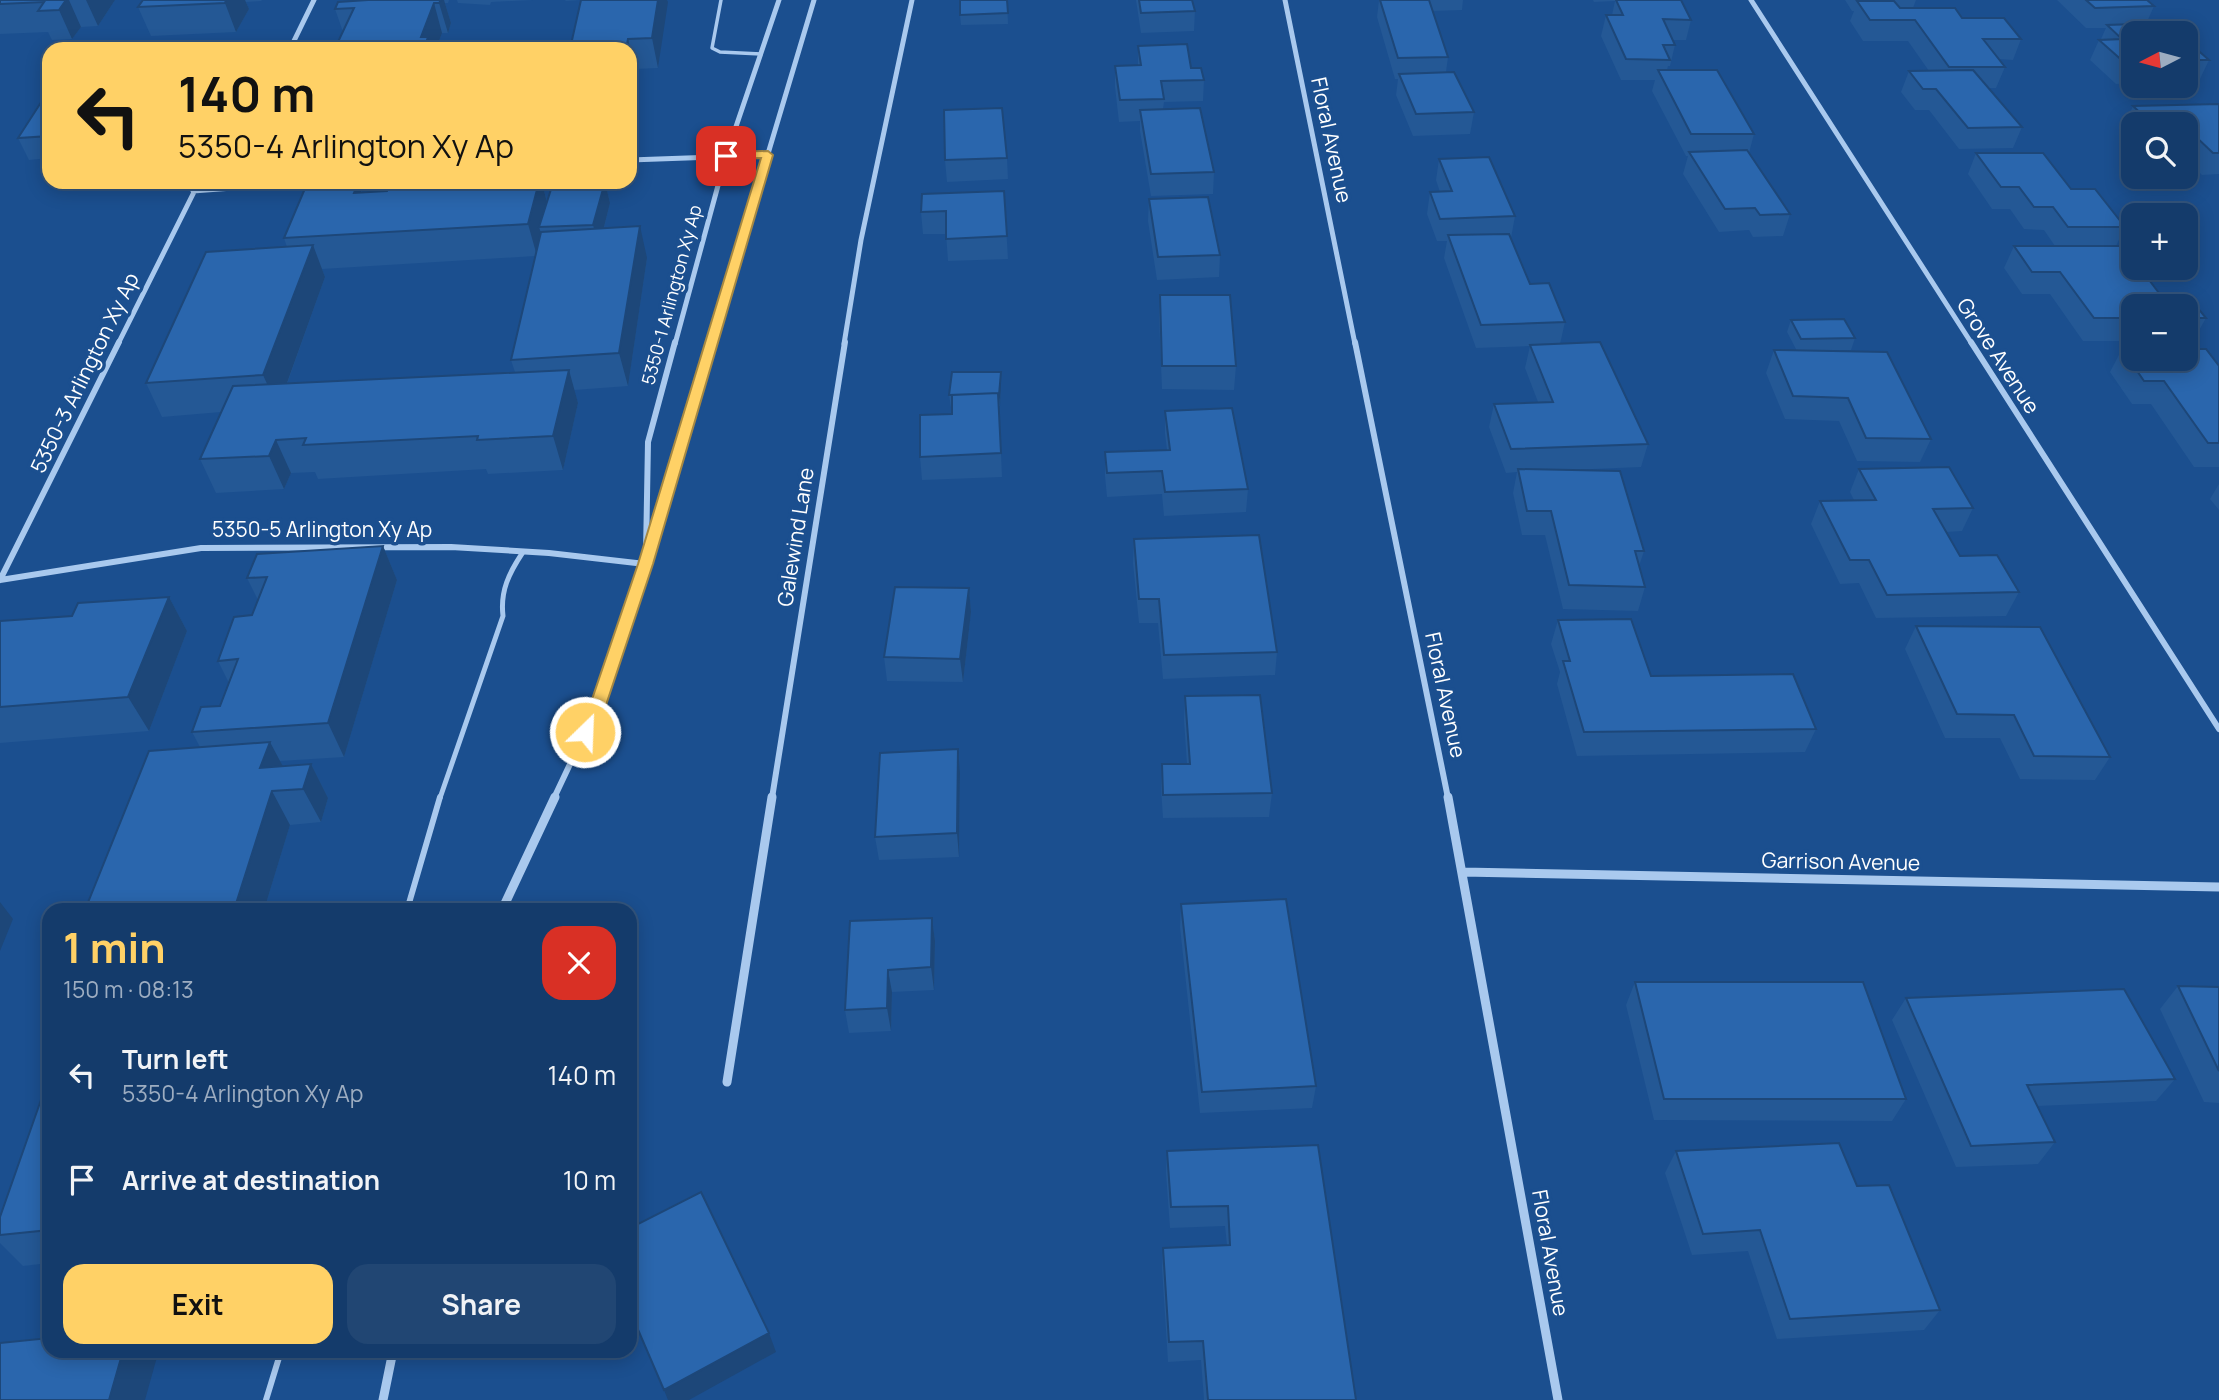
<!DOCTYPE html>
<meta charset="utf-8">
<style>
body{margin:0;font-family:Manrope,sans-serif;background:#214673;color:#f1f3f6;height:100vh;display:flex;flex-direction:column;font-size:26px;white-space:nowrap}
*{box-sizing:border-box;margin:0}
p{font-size:23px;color:#9dadc1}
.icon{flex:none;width:38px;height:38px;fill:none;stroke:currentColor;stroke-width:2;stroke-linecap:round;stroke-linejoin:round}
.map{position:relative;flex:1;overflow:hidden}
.side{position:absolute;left:42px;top:903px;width:595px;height:455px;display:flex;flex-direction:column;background:#143b6b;border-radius:21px;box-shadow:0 4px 18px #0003,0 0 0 2px #33557e}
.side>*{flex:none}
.guide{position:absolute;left:42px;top:42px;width:595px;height:147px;border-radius:21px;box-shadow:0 4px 18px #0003,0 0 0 2px #33557e;background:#ffd166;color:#111;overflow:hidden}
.needle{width:46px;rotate:264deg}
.tools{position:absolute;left:2121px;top:21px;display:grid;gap:14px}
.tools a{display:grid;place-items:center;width:77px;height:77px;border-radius:14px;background:#143b6b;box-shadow:0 4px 18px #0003,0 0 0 2px #33557e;font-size:35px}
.pin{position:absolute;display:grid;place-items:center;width:60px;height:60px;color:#fff;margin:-30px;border-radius:14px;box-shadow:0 4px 10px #0006}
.me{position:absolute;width:77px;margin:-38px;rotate:24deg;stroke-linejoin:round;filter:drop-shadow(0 0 5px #0008)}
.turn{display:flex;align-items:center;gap:24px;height:147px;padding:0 21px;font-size:32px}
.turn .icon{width:91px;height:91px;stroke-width:2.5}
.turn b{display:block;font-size:49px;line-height:60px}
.round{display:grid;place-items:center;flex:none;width:74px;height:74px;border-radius:21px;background:#214673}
.overview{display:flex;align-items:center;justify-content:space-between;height:119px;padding:0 21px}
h1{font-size:42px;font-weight:700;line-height:52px;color:#ffd166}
.action{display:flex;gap:14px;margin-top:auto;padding:14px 21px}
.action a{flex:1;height:80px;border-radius:21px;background:#ffd166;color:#111;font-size:28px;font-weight:700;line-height:80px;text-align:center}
.action a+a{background:#214673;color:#f1f3f6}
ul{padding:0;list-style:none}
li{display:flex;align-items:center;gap:21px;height:105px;padding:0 21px}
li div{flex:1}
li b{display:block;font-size:26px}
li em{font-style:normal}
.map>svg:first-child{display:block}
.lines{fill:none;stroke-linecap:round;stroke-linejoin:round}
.service-far2{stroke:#a9c9ee;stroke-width:3.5}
.service-far1{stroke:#a9c9ee;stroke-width:5}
.service{stroke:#a9c9ee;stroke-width:6}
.minor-far2{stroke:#a9c9ee;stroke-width:5}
.minor-far1{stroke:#a9c9ee;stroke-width:6}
.minor{stroke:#a9c9ee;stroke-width:9}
.wall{fill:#245895;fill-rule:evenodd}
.shaded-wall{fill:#1d4779}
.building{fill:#2a66ad;stroke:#1d4779;stroke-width:2}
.route{fill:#ffd166;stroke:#a68842;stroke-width:2}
.labels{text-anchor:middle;stroke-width:7;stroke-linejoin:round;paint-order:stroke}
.far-street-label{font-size:18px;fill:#fff;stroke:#1b4f8f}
.street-label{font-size:21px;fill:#fff;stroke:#1b4f8f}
</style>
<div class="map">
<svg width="2219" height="1400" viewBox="0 0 2219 1400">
<rect width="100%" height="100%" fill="#1b4f8f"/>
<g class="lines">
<!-- service-far2 -->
<path class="service-far2" d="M 721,0 L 712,48 L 720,52 L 761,54"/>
<!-- service-far1 -->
<path class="service-far1" d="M 440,798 L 503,616 C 500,591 509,573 523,552"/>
<!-- service -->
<path class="service" d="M 407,910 L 440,797
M 266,1400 L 281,1351"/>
<!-- minor-far2 -->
<path class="minor-far2" d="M 1285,0 L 1355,344
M 1751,0 L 1972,344
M 290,49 L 314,0
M 630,160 L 768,155
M 193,191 L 315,182
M 118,344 L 199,182
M 675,344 L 726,156 L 779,0
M 711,344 L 814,0
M 844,344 L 861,240 L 912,0"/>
<!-- minor-far1 -->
<path class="minor-far1" d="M 1355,342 L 1448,798
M 1971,342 L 2219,729
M 646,553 L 648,442 L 675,342
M 0,580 L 201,548 L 451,547 L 549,553 L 645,564
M 0,580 L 119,342
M 554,798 L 597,707 L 645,564 L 712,342
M 772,798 L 845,342"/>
<!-- minor -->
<path class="minor" d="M 1448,797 L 1558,1400
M 1463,872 L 2219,887
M 502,910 L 555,797
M 727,1082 L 772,797
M 383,1400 L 393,1351"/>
</g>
<!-- wall -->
<path class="wall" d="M 0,0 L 115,0 L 98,26 L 81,27 L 72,39 L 52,40 L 48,32 L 0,34 Z
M 143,0 L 262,0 L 261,1 L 246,2 L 249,9 L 236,32 L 151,36 L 138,7 Z
M 368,0 L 449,0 L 448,3 L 445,3 L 451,23 L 448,33 L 442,33 L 436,49 L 316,49 L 338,42 L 343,32 L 335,9 Z
M 457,0 L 533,0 L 491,2 L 490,5 L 458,3 Z
M 565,0 L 667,0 L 658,68 L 635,69 L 633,79 L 630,80 L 630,49 L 581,0 L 566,1 Z
M 1007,0 L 1008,24 L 961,25 L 960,15 Z
M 1136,0 L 1192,0 L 1195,11 L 1194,31 L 1141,33 Z
M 1379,0 L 1463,0 L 1462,10 L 1432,11 L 1448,57 L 1446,72 L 1474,112 L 1470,134 L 1413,136 L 1396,95 L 1398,79 L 1395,79 L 1377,17 Z
M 1593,0 L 1681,0 L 1691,20 L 1686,40 L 1673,40 L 1675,45 L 1670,66 L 1668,66 L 1667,70 L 1754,134 L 1749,153 L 1790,214 L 1783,236 L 1753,237 L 1749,230 L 1719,232 L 1683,174 L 1688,156 L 1686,156 L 1652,91 L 1655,80 L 1621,80 L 1601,36 L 1606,15 L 1612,15 L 1615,1 L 1594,2 Z
M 1845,0 L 1916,0 L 1913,8 L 1962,18 L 2021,39 L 2013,60 L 1999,59 L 2005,67 L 1996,88 L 1989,88 L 2022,127 L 2013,148 L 1959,149 L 1929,110 L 1915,110 L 1901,92 L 1909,71 L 1929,71 L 1908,41 L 1863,41 L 1850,21 L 1854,11 L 1852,11 Z
M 2057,0 L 2147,0 L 2154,6 L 2146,24 L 2133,33 L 2133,83 L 2116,84 L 2090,60 L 2099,40 L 2101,39 L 2106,28 L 2086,28 Z
M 2186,40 L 2209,60 L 2199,81 L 2186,81 Z
M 1138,46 L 1191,68 L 1204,80 L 1203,101 L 1164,102 L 1163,109 L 1214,172 L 1213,194 L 1151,196 L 1140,131 L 1140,121 L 1119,122 L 1115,87 L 1115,66 L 1138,65 Z
M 49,90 L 49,158 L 29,160 L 18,138 Z
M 2219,104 L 2219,174 L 2202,175 L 2186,159 L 2186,124 L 2133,124 L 2133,137 L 2124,128 L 2133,106 Z
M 1976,153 L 2043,153 L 2071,189 L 2095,189 L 2125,227 L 2116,246 L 2122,246 L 2133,260 L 2133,268 L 2140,268 L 2162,297 L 2188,296 L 2206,318 L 2193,341 L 2186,341 L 2186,306 L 2133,306 L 2133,341 L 2083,341 L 2050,294 L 2022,294 L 2004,268 L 2014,246 L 2055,246 L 2044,230 L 2024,229 L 2010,209 L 1992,209 L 1968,174 Z
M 1007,158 L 1008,179 L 947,182 L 945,160 Z
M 1439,159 L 1515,216 L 1511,238 L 1530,284 L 1565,322 L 1560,344 L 1648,444 L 1641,467 L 1569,470 L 1644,551 L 1639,566 L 1645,587 L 1638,611 L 1563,609 L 1545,535 L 1522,535 L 1513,493 L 1517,472 L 1506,473 L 1489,427 L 1494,404 L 1538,402 L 1525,368 L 1530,346 L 1476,348 L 1444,258 L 1447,241 L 1437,241 L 1427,214 L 1430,192 L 1440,192 L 1436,180 Z
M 391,182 L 542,182 L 547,202 L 605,182 L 610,203 L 604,228 L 647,258 L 628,386 L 574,390 L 578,403 L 563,470 L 488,474 L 486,469 L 318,479 L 315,472 L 291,473 L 284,489 L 216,493 L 200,459 L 221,412 L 162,417 L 146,383 L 287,247 L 284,238 L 358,183 L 362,192 L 387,191 ZM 535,256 L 511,360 L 515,372 L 287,384 L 325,277 L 322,269 Z
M 1004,191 L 1008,259 L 948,261 L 946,234 L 923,234 L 921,212 Z
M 1149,199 L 1220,255 L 1219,277 L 1157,280 L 1148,221 Z
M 1160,295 L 1236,366 L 1234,390 L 1162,389 L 1159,318 Z
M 1791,320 L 1855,338 L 1851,350 L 1797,351 L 1787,332 Z
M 2122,349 L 2219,366 L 2219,467 L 2194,467 L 2151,404 L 2132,404 L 2110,372 Z
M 1774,350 L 1931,439 L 1920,462 L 1857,461 L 1839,421 L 1785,419 L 1766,373 Z
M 1001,383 L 1000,406 L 999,406 L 1002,477 L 922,480 L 920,457 L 952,414 L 949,395 Z
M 1165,411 L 1248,489 L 1246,512 L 1164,516 L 1162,494 L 1107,497 L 1105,476 L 1105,452 L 1167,450 L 1165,434 Z
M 1859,469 L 1973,508 L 1962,531 L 1946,532 L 1960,556 L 2019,592 L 2006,616 L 1876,618 L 1859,583 L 1840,584 L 1811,524 L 1820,501 L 1854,500 L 1850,492 Z
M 2219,484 L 2219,510 L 2210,499 Z
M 1134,539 L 1277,652 L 1275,675 L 1163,679 L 1158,623 L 1139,623 L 1133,563 Z
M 383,546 L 397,580 L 344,757 L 280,761 L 282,766 L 311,764 L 328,798 L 321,822 L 290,825 L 264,910 L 85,910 L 200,747 L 192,732 L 220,706 L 229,683 L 218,661 L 252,615 L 258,600 L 247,578 Z
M 969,588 L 971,612 L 963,682 L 887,681 L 884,657 Z
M 169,597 L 187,631 L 149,731 L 0,743 L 0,621 L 72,616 Z
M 1558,620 L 1651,676 L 1816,729 L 1805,752 L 1577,756 L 1557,684 L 1560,672 L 1551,644 Z
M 1916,626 L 2110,757 L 2095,780 L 2020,779 L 2000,738 L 1945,738 L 1905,649 Z
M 1185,696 L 1272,793 L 1269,817 L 1163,818 L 1161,788 L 1162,764 L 1187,764 L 1184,720 Z
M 960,773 L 959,857 L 879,860 L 875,837 Z
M 1181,904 L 1316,1086 L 1312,1108 L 1200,1113 L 1180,927 Z
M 932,918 L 935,941 L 934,990 L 892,992 L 891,1031 L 849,1033 L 845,1010 Z
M 1635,982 L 1906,1099 L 1892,1121 L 1654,1120 L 1626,1005 Z
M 2178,986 L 2219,987 L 2219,1103 L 2204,1102 L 2160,1009 Z
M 1906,998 L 2175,1079 L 2156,1101 L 2037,1106 L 2055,1142 L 2038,1164 L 1956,1167 L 1892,1020 Z
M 49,1077 L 49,1263 L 23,1266 L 0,1243 L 0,1217 Z
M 1318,1145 L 1356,1400 L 1204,1400 L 1201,1360 L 1168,1362 L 1162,1268 L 1163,1248 L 1227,1245 L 1225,1226 L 1170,1228 L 1166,1173 L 1167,1151 Z
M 1676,1151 L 1940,1310 L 1924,1330 L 1777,1339 L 1748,1251 L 1692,1255 L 1665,1173 Z"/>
<!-- shaded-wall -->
<path class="shaded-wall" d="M 66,0 L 69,0 L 81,27 L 72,39 L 59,10 Z
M 86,0 L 115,0 L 98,26 Z
M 225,0 L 245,0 L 249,9 L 236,32 L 225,3 Z
M 437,0 L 444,0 L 451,23 L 448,33 L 439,3 Z
M 658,0 L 667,0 L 668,2 L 658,68 L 652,38 Z
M 434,3 L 442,33 L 436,49 L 425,49 L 421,37 Z
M 628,39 L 635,69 L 633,79 L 630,67 L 630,49 L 626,49 Z
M 539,182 L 542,182 L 548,207 L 539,227 L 542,236 L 537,256 L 528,224 Z
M 605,182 L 610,203 L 599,247 L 593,225 Z
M 358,183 L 369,214 L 354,193 Z
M 640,226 L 647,258 L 628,386 L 619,353 Z
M 313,245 L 325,277 L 278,408 L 263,375 Z
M 569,370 L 578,403 L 563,470 L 553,436 Z
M 1001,372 L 1001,383 L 1000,406 L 999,395 Z
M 276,440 L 291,473 L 284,489 L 269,456 Z
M 383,546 L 397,580 L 344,757 L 328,723 Z
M 969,588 L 971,612 L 963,682 L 960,659 Z
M 169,597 L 187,631 L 149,731 L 128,697 Z
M 270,742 L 288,776 L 260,768 Z
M 958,749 L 960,773 L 959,857 L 957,833 Z
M 311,764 L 328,798 L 321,822 L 303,789 Z
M 272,791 L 290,825 L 264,910 L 234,910 Z
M 0,902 L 13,919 L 0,951 Z
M 932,918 L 935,941 L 934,990 L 931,967 Z
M 888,970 L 892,992 L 891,1031 L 887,1008 Z
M 769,1333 L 776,1352 L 689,1400 L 668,1400 L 664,1390 Z
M 123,1351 L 151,1351 L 157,1357 L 145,1400 L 109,1400 Z"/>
<!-- building -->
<path class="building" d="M 0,0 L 66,0 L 59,10 L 38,11 L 44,2 L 0,4 Z
M 143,0 L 226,0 L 225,3 L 138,7 Z
M 368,0 L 441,0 L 439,3 L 434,3 L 421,37 L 428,37 L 425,46 L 416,47 L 416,49 L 348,49 L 348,48 L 316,49 L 318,42 L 338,42 L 354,8 L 335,9 L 338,2 Z
M 581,0 L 658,0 L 652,38 L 628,39 L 626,49 L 570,49 Z
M 960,0 L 1007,0 L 1008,13 L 960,15 Z
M 1139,0 L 1192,0 L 1195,11 L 1141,13 Z
M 1380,0 L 1429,0 L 1448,57 L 1398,58 Z
M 1616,0 L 1681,0 L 1691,20 L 1663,19 L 1675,45 L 1663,45 L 1670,60 L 1626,59 L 1606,15 L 1623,15 Z
M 2086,0 L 2147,0 L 2154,6 L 2095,8 Z
M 1857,1 L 1894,1 L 1900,8 L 1955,8 L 1962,18 L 2004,18 L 2021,39 L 1983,39 L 2005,67 L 1949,67 L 1915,20 L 1870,20 Z
M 2166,23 L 2178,33 L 2133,33 L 2133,63 L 2125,63 L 2099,40 L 2122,39 L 2107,25 Z
M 2186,40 L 2209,60 L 2186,60 Z
M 1187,44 L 1191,68 L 1201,68 L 1204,80 L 1161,81 L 1164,99 L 1120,100 L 1115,66 L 1141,65 L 1138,46 Z
M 1658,70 L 1717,70 L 1754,134 L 1691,134 Z
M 1973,70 L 2022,127 L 1968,128 L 1936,89 L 1923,89 L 1909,71 Z
M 1454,72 L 1474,112 L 1416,114 L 1399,74 Z
M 49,90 L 49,136 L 18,138 Z
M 2219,104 L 2219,153 L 2213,153 L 2193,134 L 2186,134 L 2186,124 L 2152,124 L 2133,106 Z
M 1002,108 L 1007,158 L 945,160 L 944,110 Z
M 1200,108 L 1214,172 L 1151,174 L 1140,110 Z
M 1747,150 L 1790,214 L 1760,215 L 1755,208 L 1725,209 L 1689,152 Z
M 1976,153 L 2043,153 L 2071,189 L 2095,189 L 2125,227 L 2068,227 L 2053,207 L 2034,207 L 2019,187 L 2001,187 Z
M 1489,157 L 1515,216 L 1440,219 L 1430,192 L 1452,191 L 1439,159 Z
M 391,182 L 408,182 L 408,183 L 429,182 L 539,182 L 528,224 L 284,238 L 306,186 L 358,183 L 354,193 L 387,191 Z
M 605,182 L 593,225 L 539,227 L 553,183 Z
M 1004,191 L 1007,236 L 946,239 L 946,211 L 921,212 L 922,194 Z
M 1208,197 L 1220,255 L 1158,257 L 1149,199 Z
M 640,226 L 619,353 L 511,360 L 541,232 Z
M 1509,234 L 1530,284 L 1549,283 L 1565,322 L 1481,325 L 1448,235 Z
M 313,245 L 263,375 L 146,383 L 206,252 Z
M 2014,246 L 2122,246 L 2133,260 L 2133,268 L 2140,268 L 2162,297 L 2188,296 L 2206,318 L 2186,318 L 2186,306 L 2133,306 L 2133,318 L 2094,318 L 2060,272 L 2032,272 Z
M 1160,295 L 1230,295 L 1236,366 L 1162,366 Z
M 1844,319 L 1855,338 L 1801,339 L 1791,320 Z
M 1600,342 L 1648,444 L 1511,449 L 1494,404 L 1553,402 L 1530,345 Z
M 2122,349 L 2133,349 L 2133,359 L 2186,359 L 2186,349 L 2206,349 L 2219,366 L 2219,443 L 2208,443 L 2164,381 L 2144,381 Z
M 1774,350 L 1887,352 L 1931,439 L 1866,438 L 1848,398 L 1793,396 Z
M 569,370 L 553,436 L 477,440 L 478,436 L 303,445 L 306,438 L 276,440 L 269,456 L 200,459 L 233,386 Z
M 952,372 L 1001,372 L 999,395 L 998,393 L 949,395 Z
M 998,393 L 1001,453 L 920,457 L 920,415 L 952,414 L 952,395 Z
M 1232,408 L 1248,489 L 1165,492 L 1162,471 L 1107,473 L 1105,452 L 1170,450 L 1165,411 Z
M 1949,467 L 1973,508 L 1933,509 L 1960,556 L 1997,555 L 2019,592 L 1887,595 L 1869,560 L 1850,560 L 1820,501 L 1876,500 L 1859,469 Z
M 1518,469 L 1620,471 L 1644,551 L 1635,551 L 1645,587 L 1569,585 L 1551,511 L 1527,511 Z
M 1259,535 L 1277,652 L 1164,655 L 1159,599 L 1139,599 L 1134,539 Z
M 383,546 L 328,723 L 192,732 L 201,707 L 220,706 L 238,659 L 218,661 L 234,617 L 252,615 L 267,577 L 247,578 L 257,554 Z
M 895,587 L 969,588 L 960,659 L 884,657 Z
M 169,597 L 128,697 L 0,707 L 0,621 L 72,616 L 78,603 Z
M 1631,619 L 1651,676 L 1793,674 L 1816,729 L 1584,732 L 1563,661 L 1570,661 L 1558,620 Z
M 1916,626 L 2040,627 L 2110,757 L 2034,756 L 2014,715 L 1957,714 Z
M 1260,695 L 1272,793 L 1163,795 L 1162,764 L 1190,764 L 1185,696 Z
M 270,742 L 260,768 L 311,764 L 303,789 L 272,791 L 234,910 L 85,910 L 149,751 Z
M 958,749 L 957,833 L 875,837 L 880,753 Z
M 1286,899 L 1316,1086 L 1202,1092 L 1181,904 Z
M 932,918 L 931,967 L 888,970 L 887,1008 L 845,1010 L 850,921 Z
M 1635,982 L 1863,982 L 1906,1099 L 1664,1099 Z
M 2178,986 L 2219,987 L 2219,1071 Z
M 2124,989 L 2175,1079 L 2027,1085 L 2055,1142 L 1971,1146 L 1906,998 Z
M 49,1077 L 49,1230 L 0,1235 L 0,1217 Z
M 1839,1143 L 1857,1186 L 1889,1185 L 1940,1310 L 1790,1319 L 1760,1230 L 1703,1234 L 1676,1151 Z
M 1318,1145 L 1356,1400 L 1208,1400 L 1203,1341 L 1169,1342 L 1163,1248 L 1230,1245 L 1228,1206 L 1171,1207 L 1167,1151 Z
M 701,1192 L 769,1333 L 664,1390 L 630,1311 L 630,1228 Z
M 49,1338 L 49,1351 L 123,1351 L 109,1400 L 0,1400 L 0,1343 Z"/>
<!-- route -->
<path class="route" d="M 768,151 L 773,155 L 653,564 L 605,708 L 591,737 L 579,737 L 577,732 L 589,708 L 638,564 L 761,158 L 726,159 L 721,156 L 726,152 Z"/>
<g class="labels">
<!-- far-street labels -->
<g class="far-street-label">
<text transform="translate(672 295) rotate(-75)" y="6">5350-1 Arlington Xy Ap</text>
</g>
<!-- street labels -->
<g class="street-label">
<text transform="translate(1331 140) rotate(78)" y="7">Floral Avenue</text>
<text transform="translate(1998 356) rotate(57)" y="7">Grove Avenue</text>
<text transform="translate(85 373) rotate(-64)" y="7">5350-3 Arlington Xy Ap</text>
<text x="322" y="537">5350-5 Arlington Xy Ap</text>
<text transform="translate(796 537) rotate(-81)" y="7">Galewind Lane</text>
<text transform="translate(1445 695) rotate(78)" y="7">Floral Avenue</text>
<text transform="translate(1841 862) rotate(1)" y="7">Garrison Avenue</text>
<text transform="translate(1550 1253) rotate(80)" y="7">Floral Avenue</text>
</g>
</g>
</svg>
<div class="tools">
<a><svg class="needle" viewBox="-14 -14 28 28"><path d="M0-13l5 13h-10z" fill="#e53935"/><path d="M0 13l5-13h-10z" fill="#9dadc1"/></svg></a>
<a><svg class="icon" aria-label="search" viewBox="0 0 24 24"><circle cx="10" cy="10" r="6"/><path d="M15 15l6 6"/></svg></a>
<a>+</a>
<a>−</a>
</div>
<div class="pin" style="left:726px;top:156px;background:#d93025"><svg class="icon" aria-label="arrive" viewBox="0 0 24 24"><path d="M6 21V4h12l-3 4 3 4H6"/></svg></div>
<svg class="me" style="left:585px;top:732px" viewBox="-20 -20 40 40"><circle r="17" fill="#ffd166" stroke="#fff" stroke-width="3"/><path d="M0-11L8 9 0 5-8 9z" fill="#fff"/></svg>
<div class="guide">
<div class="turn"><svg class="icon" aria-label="left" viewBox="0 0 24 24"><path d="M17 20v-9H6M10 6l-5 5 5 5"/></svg><div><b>140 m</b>5350-4 Arlington Xy Ap</div></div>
</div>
<section class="side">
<div class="overview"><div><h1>1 min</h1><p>150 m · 08:13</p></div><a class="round" style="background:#d93025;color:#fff"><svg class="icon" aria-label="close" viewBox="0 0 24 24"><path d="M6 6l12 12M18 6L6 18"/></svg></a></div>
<ul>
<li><svg class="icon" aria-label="left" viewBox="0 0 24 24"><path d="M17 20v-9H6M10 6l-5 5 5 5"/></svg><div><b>Turn left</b><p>5350-4 Arlington Xy Ap</p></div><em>140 m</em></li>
<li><svg class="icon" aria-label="arrive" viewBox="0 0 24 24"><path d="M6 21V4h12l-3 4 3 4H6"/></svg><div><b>Arrive at destination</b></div><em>10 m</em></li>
</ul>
<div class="action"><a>Exit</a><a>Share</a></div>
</section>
</div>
